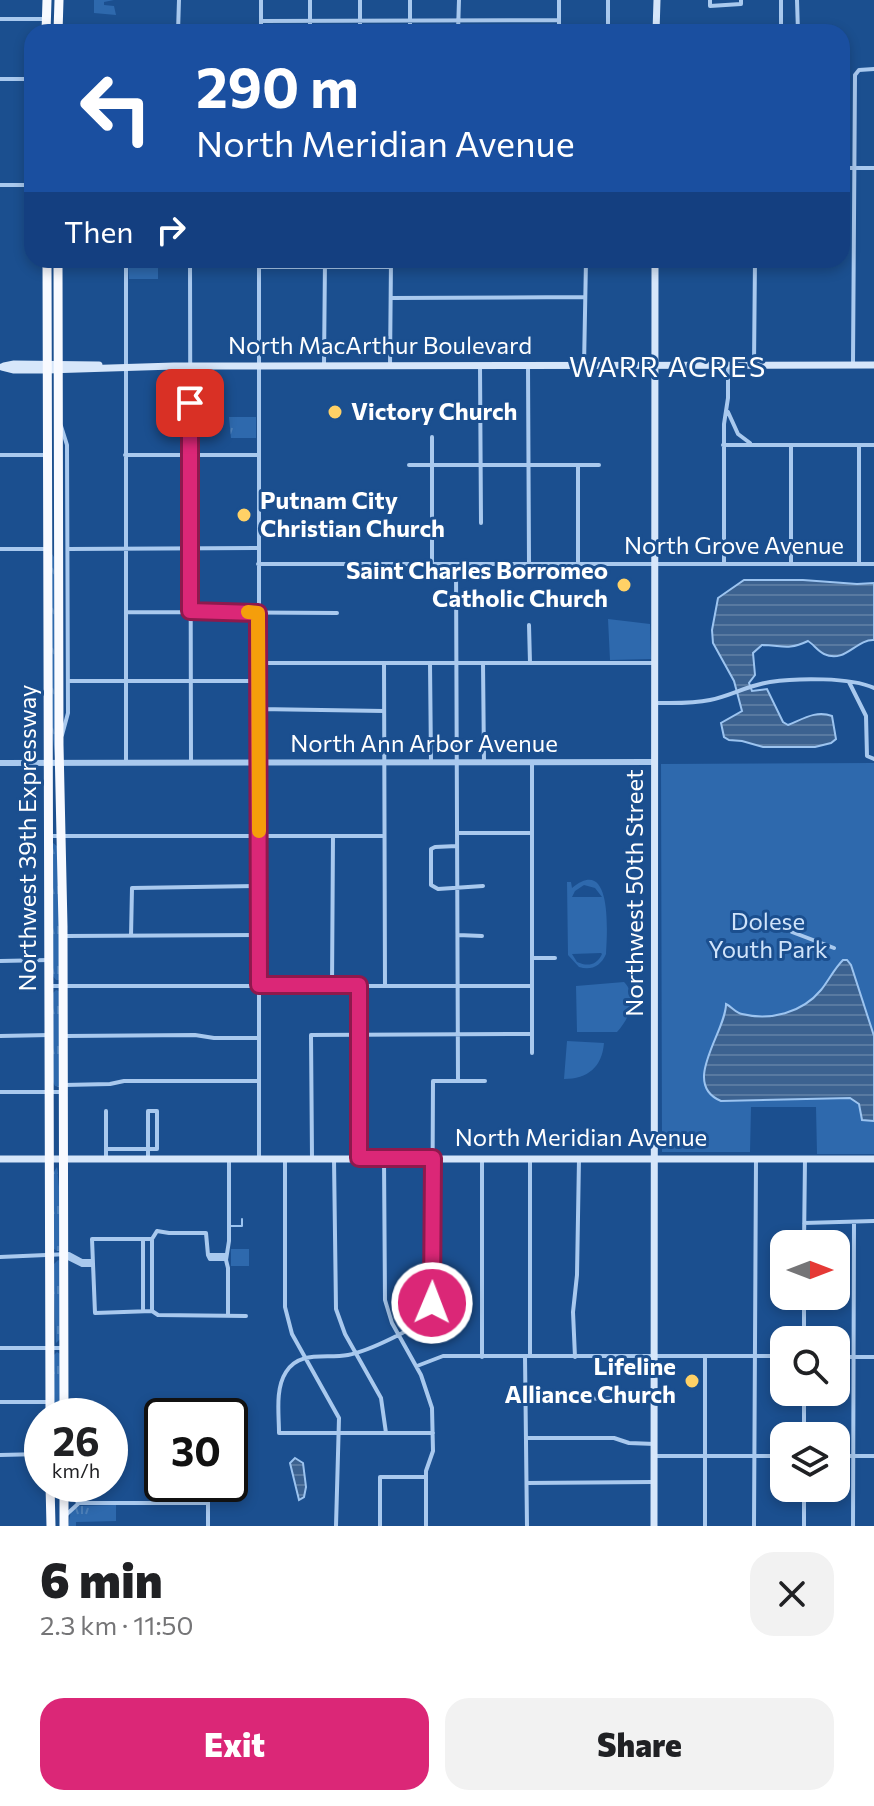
<!DOCTYPE html>
<meta charset="utf-8">
<style>
body{margin:0;font-family:Commissioner,sans-serif;background:#f2f2f2;color:#202124;height:100vh;display:flex;flex-direction:column;font-size:30px;white-space:nowrap}
*{box-sizing:border-box;margin:0}
p{font-size:26px;color:#757577}
.icon{flex:none;width:44px;height:44px;fill:none;stroke:currentColor;stroke-width:2;stroke-linecap:round;stroke-linejoin:round}
.map{position:relative;height:1526px;overflow:hidden}
.details{display:flex;flex-direction:column;background:#fff;flex:1}
.details>*{flex:none}
.banner{position:absolute;left:24px;top:24px;width:826px;height:244px;border-radius:24px;box-shadow:0 4px 12px #0003;background:#1a4fa0;color:#fff;overflow:hidden}
.needle{width:52px;rotate:90deg}
.controls{position:absolute;left:770px;top:1230px;display:grid;gap:16px}
.controls a{display:grid;place-items:center;width:80px;height:80px;border-radius:16px;background:#fff;box-shadow:0 4px 12px #0003;font-size:40px}
.speed{position:absolute;left:24px;top:1398px;display:flex;gap:16px;font-size:40px;font-weight:700;text-align:center}
.speed>*{display:grid;place-content:center;width:104px;height:104px;border-radius:50%;background:#fff;box-shadow:0 4px 12px #0003;line-height:1}
.speed small{font-size:20px;font-weight:400}
.speed .limit{border:4px solid #111;border-radius:12px;background:#fff;color:#111}
.pin{position:absolute;display:grid;place-items:center;width:68px;height:68px;color:#fff;margin:-34px;border-radius:16px;box-shadow:0 4px 12px #0006}
.me{position:absolute;width:88px;margin:-44px;rotate:1deg;stroke-linejoin:round;filter:drop-shadow(0 0 6px #0008)}
.turn{display:flex;align-items:center;gap:28px;height:168px;padding:0 40px;font-size:36px}
.turn .icon{width:104px;height:104px;stroke-width:2.5}
.turn b{display:block;font-size:56px;line-height:68px}
.then{display:flex;align-items:center;height:76px;padding:0 40px;background:#0003;gap:16px;font-size:30px}
.round{display:grid;place-items:center;flex:none;width:84px;height:84px;border-radius:24px;background:#f2f2f2}
.head{display:flex;align-items:center;justify-content:space-between;height:136px;padding:0 40px}
h1{font-size:48px;font-weight:800;line-height:60px}
.button{display:flex;gap:16px;margin-top:auto;padding:16px 40px}
.button a{flex:1;height:92px;border-radius:24px;background:#db2777;color:#fff;font-size:32px;font-weight:800;line-height:92px;text-align:center}
.button a+a{background:#f2f2f2;color:#202124}
.map>svg:first-child{display:block}
.grass{fill:url(#grass-tufts)}
.green{fill:#2e69ad;fill-rule:evenodd}
.water{fill:url(#water-rules);stroke:#9cc4f0;stroke-width:2}
.lines{fill:none;stroke-linecap:round;stroke-linejoin:round}
.stream{stroke:#9cc4f0;stroke-width:2}
.minor{stroke:#a9c9ee;stroke-width:4}
.tertiary{stroke:#a9c9ee;stroke-width:6}
.secondary{stroke:#d6e6fa;stroke-width:7}
.trunk{stroke:#f8faff;stroke-width:9}
.route-casing{stroke:#8e194d;stroke-width:20}
.route{stroke:#db2777;stroke-width:14}
.slow{stroke:#f59e0b;stroke-width:14}
.poi-dot{fill:#ffd166;stroke:#1b4f8f;stroke-width:3}
.labels{text-anchor:middle;stroke-width:6;stroke-linejoin:round;paint-order:stroke}
.street-label{font-size:24px;fill:#fff;stroke:#1b4f8f}
.poi-label{font-size:24px;font-weight:bold;fill:#fff;stroke:#1b4f8f;text-anchor:start}
.park-label{font-size:24px;fill:#cfe3fa;stroke:#1b4f8f}
.quarter-label{font-size:28px;letter-spacing:2px;fill:#fff;stroke:#1b4f8f}
</style>
<div class="map">
<svg width="874" height="1526" viewBox="0 0 874 1526">
<defs>
<pattern id="grass-tufts" width="24" height="20" patternUnits="userSpaceOnUse" patternTransform="scale(2)"><rect width="24" height="20" fill="#2e69ad"/><path d="M3 7l-1-3M5 7V3M7 7l1-3M15 17l-1-3M17 17v-4M19 17l1-3" fill="none" stroke="#4d80b9"/></pattern>
<pattern id="water-rules" width="6" height="5" patternUnits="userSpaceOnUse" patternTransform="scale(2)"><rect width="6" height="5" fill="#3c6290"/><path d="M0 2.5h6" fill="none" stroke="#597aa1"/></pattern>
</defs>
<rect width="100%" height="100%" fill="#1b4f8f"/>
<!-- grass -->
<path class="grass" d="M 256,417 L 256,438 L 231,438 L 229,417 Z
M 52,554 L 54,557 L 55,757 L 52,730 Z
M 53,843 L 58,847 L 60,892 L 59,980 L 56,980 L 52,975 Z
M 56,990 L 59,991 L 61,1082 L 59,1087 L 55,1086 L 53,1082 L 53,993 Z
M 57,1167 L 61,1207 L 60,1251 L 57,1251 L 53,1248 L 53,1173 Z
M 58,1260 L 60,1261 L 61,1338 L 56,1343 L 53,1265 Z
M 57,1352 L 60,1354 L 62,1416 L 53,1416 L 53,1356 Z
M 116,1505 L 116,1521 L 76,1522 L 76,1526 L 68,1526 L 71,1511 L 79,1506 Z"/>
<!-- green -->
<path class="green" d="M 94,0 L 114,0 L 104,2 L 104,5 L 114,6 L 116,15 L 94,13 Z
M 128,260 L 158,260 L 158,279 L 129,279 Z
M 608,619 L 650,624 L 651,659 L 610,660 Z
M 874,763 L 874,1154 L 817,1154 L 816,1107 L 751,1107 L 750,1152 L 662,1152 L 661,764 Z
M 567,882 L 571,882 L 572,888 C 613,854 607,934 606,954 C 601,966 591,971 579,967 L 568,955 ZM 584,885 L 595,888 L 602,897 L 572,897 L 575,891 ZM 572,954 L 601,953 L 602,954 C 597,965 588,967 577,962 Z
M 624,982 C 639,997 629,1019 617,1032 L 577,1032 L 576,986 Z
M 567,1041 L 604,1043 C 602,1067 588,1079 564,1079 Z
M 231,1249 L 249,1249 L 249,1266 L 231,1266 Z"/>
<!-- water -->
<path class="water" d="M 803,580 L 857,584 L 874,583 L 874,640 C 856,639 845,664 824,654 C 818,651 813,644 808,641 C 787,651 782,645 762,645 L 753,653 L 755,675 L 749,683 L 752,691 L 767,689 L 783,722 L 788,725 C 803,719 816,710 832,716 L 836,739 L 831,743 L 815,747 L 763,747 L 742,741 L 729,740 L 724,737 L 721,723 L 742,711 L 734,681 L 713,643 L 712,630 L 718,598 L 744,580 Z
M 843,960 L 847,960 L 851,965 L 874,1036 L 874,1121 L 862,1120 L 859,1104 L 850,1098 L 721,1101 C 680,1084 726,1032 726,1004 C 732,1007 736,1013 742,1014 C 770,1021 802,1013 821,990 C 829,980 834,969 843,960 Z
M 295,1458 L 303,1463 L 306,1487 L 304,1497 L 299,1500 L 290,1463 Z"/>
<g class="lines">
<!-- stream -->
<path class="stream" d="M 230,1226 L 242,1226 L 242,1219"/>
<!-- minor -->
<path class="minor" d="M 710,0 L 710,6 L 741,4 L 741,0
M 797,0 L 798,32
M 0,19 L 46,19
M 261,21 L 559,20
M 60,27 L 261,27
M 178,32 L 179,0
M 261,32 L 261,0
M 310,32 L 310,0
M 360,32 L 360,0
M 410,32 L 410,0
M 458,32 L 459,0
M 559,32 L 559,0
M 608,32 L 608,0
M 781,32 L 781,0
M 0,79 L 32,79
M 842,168 L 874,168
M 0,185 L 32,185
M 126,260 L 126,762
M 190,260 L 191,762
M 259,267 L 391,267
M 391,298 L 585,297
M 754,363 L 755,260
M 853,363 L 855,75 L 859,70 L 874,69
M 324,364 L 325,260
M 390,366 L 391,260
M 480,366 L 481,523
M 528,366 L 529,564
M 584,366 L 586,260
M 728,412 L 738,434 L 750,443
M 61,426 L 67,445 L 68,713 L 62,735
M 432,437 L 432,564
M 723,445 L 874,445
M 791,445 L 791,564
M 859,445 L 859,564
M 0,455 L 46,455
M 125,455 L 258,455
M 409,465 L 599,465
M 0,549 L 46,549
M 68,549 L 258,548
M 258,564 L 874,564
M 456,564 L 458,1081
M 578,564 L 578,466
M 724,564 L 724,424 L 728,398 L 728,367
M 126,612 L 337,613
M 529,625 L 530,663
M 259,663 L 655,663
M 384,663 L 385,985
M 430,663 L 431,762
M 483,663 L 484,762
M 68,681 L 259,681
M 849,682 L 866,716 L 867,756 L 874,759
M 655,703 C 674,703 692,704 710,700 C 730,696 749,685 770,682 C 796,678 851,677 874,688
M 259,709 L 384,711
M 532,763 L 532,1053
M 457,833 L 531,833
M 51,836 L 383,836
M 457,846 L 435,847 L 431,849 L 431,885 L 438,889 L 483,886
M 792,932 L 834,948
M 458,935 L 482,936
M 66,936 L 259,935
M 131,936 L 132,888 L 259,886
M 532,958 L 555,958
M 0,961 L 49,960
M 332,985 L 333,836
M 359,985 L 359,1158
M 50,986 L 532,986
M 0,1036 L 50,1035
M 66,1036 L 195,1035 L 214,1038 L 259,1038
M 64,1085 L 110,1084 L 124,1081 L 259,1081
M 0,1092 L 62,1092
M 106,1149 L 157,1149 L 157,1111 L 148,1111 L 148,1158
M 106,1158 L 106,1111
M 259,1158 L 259,260
M 285,1158 L 285,1307 L 292,1334 L 339,1418 L 336,1526
M 312,1158 L 311,1035 L 532,1034
M 334,1159 L 336,1309 L 345,1334 L 381,1398 L 386,1433
M 384,1160 L 385,1300 L 392,1323 L 421,1375 L 432,1408 L 433,1451 L 426,1471 L 426,1526
M 530,1160 L 530,1355
M 804,1223 L 874,1221
M 152,1239 L 152,1311
M 804,1244 L 805,1159
M 208,1255 L 206,1233 L 169,1233 L 157,1231 L 152,1239 L 92,1239 L 95,1313 L 152,1311 L 158,1315 L 246,1316
M 208,1255 L 210,1259 L 226,1259
M 208,1255 L 225,1255
M 0,1257 L 69,1254 L 82,1261 L 93,1261
M 66,1257 L 82,1265 L 93,1265
M 143,1311 L 143,1239
M 228,1316 L 228,1268 L 226,1260 L 229,1241 L 229,1159
M 804,1340 L 804,1296
M 0,1348 L 62,1348
M 482,1357 L 482,1159
M 525,1357 L 527,1526
M 575,1357 L 573,1312 L 577,1275 L 579,1159
M 836,1357 L 874,1357
M 417,1366 L 443,1356 L 784,1356
M 804,1392 L 804,1436
M 524,1393 L 580,1399 L 653,1397
M 0,1402 L 50,1402
M 433,1433 L 279,1433 C 279,1414 275,1389 286,1372 C 300,1350 325,1359 348,1355 C 365,1352 420,1328 429,1313 C 433,1306 432,1296 432,1288 L 433,1081 L 485,1081
M 527,1438 L 614,1438 L 629,1443 L 655,1444
M 0,1455 L 42,1454
M 655,1456 L 784,1456
M 836,1456 L 874,1456
M 527,1483 L 652,1482
M 804,1488 L 804,1526
M 67,1491 L 79,1503
M 67,1514 L 79,1503 L 208,1503
M 208,1526 L 208,1484
M 380,1526 L 380,1477 L 426,1477
M 705,1526 L 705,1357
M 754,1526 L 756,1160
M 853,1526 L 854,1223"/>
<!-- tertiary -->
<path class="tertiary" d="M 0,763 L 655,762"/>
<!-- secondary -->
<path class="secondary" d="M 656,32 L 657,0
M 4,366 L 14,364 L 99,365
M 2,367 L 14,370 L 47,370 L 174,366 L 874,365
M 0,1159 L 874,1159
M 654,1526 L 655,260"/>
<!-- trunk -->
<path class="trunk" d="M 46,32 L 47,0
M 58,32 L 59,0
M 47,260 L 50,1416
M 58,260 L 59,745 L 63,926 L 64,1416
M 50,1484 L 51,1526
M 64,1526 L 64,1484"/>
</g>
<g class="lines">
<defs>
<path id="route" d="M 190,403 L 190,611 L 258,613 L 259,985 L 359,985 L 359,1158 L 433,1158 L 432,1303"/>
</defs>
<!-- route casing -->
<use href="#route" class="route-casing"/>
<!-- route -->
<use href="#route" class="route"/>
<!-- slow -->
<path class="slow" d="M 248,612 L 258,613 L 259,831"/>
</g>
<!-- markers -->
<g class="poi-dot">
<circle cx="335" cy="412" r="8"/>
<circle cx="244" cy="515" r="8"/>
<circle cx="624" cy="585" r="8"/>
<circle cx="692" cy="1381" r="8"/>
</g>
<g class="labels">
<!-- street labels -->
<g class="street-label">
<text x="380" y="354">North MacArthur Boulevard</text>
<text x="734" y="554">North Grove Avenue</text>
<text x="424" y="752">North Ann Arbor Avenue</text>
<text transform="translate(28 838) rotate(-90)" y="8">Northwest 39th Expressway</text>
<text transform="translate(635 893) rotate(-90)" y="8">Northwest 50th Street</text>
<text x="581" y="1146">North Meridian Avenue</text>
</g>
<!-- poi labels -->
<g class="poi-label">
<text x="351" y="420">Victory Church</text>
<text x="260" y="509">Putnam City<tspan x="260" dy="28">Christian Church</tspan></text>
<text x="608" y="579" text-anchor="end">Saint Charles Borromeo<tspan x="608" dy="28">Catholic Church</tspan></text>
<text x="676" y="1375" text-anchor="end">Lifeline<tspan x="676" dy="28">Alliance Church</tspan></text>
</g>
<!-- park labels -->
<g class="park-label">
<text x="768" y="930">Dolese<tspan x="768" dy="28">Youth Park</tspan></text>
</g>
<!-- quarter labels -->
<g class="quarter-label">
<text x="668" y="377">WARR ACRES</text>
</g>
</g>
</svg>
<div class="controls">
<a><svg class="needle" viewBox="-14 -14 28 28"><path d="M0-13l5 13h-10z" fill="#e53935"/><path d="M0 13l5-13h-10z" fill="#757577"/></svg></a>
<a><svg class="icon" aria-label="search" viewBox="0 0 24 24"><circle cx="10" cy="10" r="6"/><path d="M15 15l6 6"/></svg></a>
<a><svg class="icon" aria-label="layers" viewBox="0 0 24 24"><path d="M12 4l9 5-9 5-9-5zM3 14l9 5 9-5"/></svg></a>
</div>
<div class="speed"><div>26<small>km/h</small></div><div class="limit">30</div></div>
<div class="pin" style="left:190px;top:403px;background:#d93025"><svg class="icon" aria-label="arrive" viewBox="0 0 24 24"><path d="M6 21V4h12l-3 4 3 4H6"/></svg></div>
<svg class="me" style="left:432px;top:1303px" viewBox="-20 -20 40 40"><circle r="17" fill="#db2777" stroke="#fff" stroke-width="3"/><path d="M0-11L8 9 0 5-8 9z" fill="#fff"/></svg>
<div class="banner">
<div class="turn"><svg class="icon" aria-label="left" viewBox="0 0 24 24"><path d="M17 20v-9H6M10 6l-5 5 5 5"/></svg><div><b>290 m</b>North Meridian Avenue</div></div>
<div class="then">Then<svg class="icon" aria-label="right" viewBox="0 0 24 24"><path d="M7 20v-9h11M14 6l5 5-5 5"/></svg></div>
</div>
</div>
<section class="details">
<div class="head"><div><h1>6 min</h1><p>2.3 km · 11:50</p></div><a class="round"><svg class="icon" aria-label="close" viewBox="0 0 24 24"><path d="M6 6l12 12M18 6L6 18"/></svg></a></div>
<div class="button"><a>Exit</a><a>Share</a></div>
</section>
